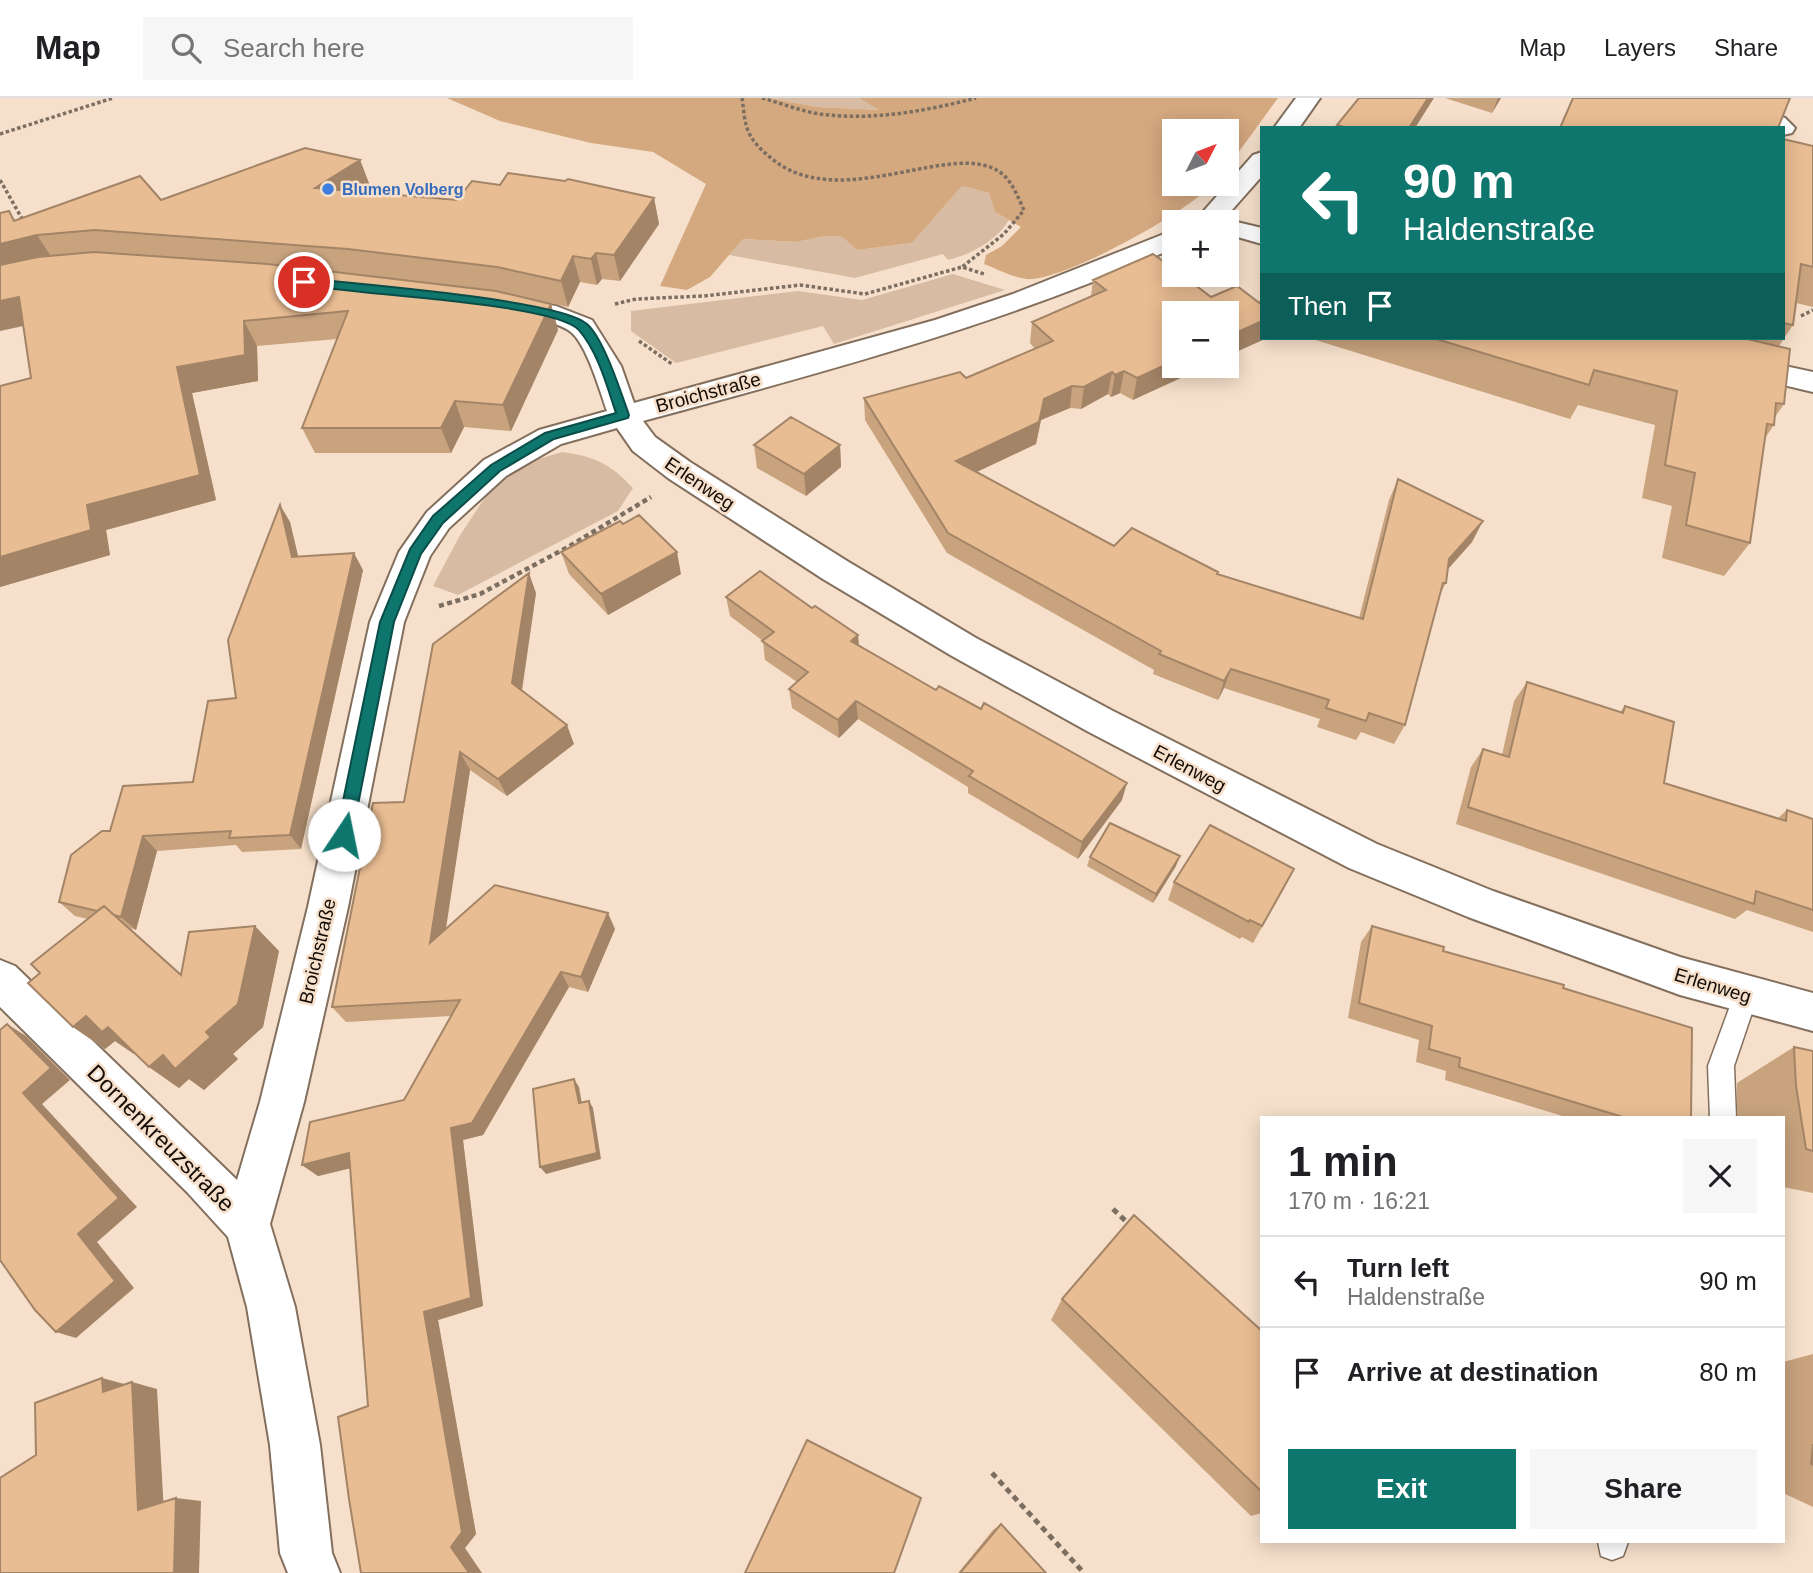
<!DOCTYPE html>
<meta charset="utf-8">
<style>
body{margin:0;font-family:Arial,sans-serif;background:#f6f6f6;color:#202124;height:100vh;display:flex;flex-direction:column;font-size:26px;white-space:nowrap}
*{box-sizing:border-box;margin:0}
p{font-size:23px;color:#757577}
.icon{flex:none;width:38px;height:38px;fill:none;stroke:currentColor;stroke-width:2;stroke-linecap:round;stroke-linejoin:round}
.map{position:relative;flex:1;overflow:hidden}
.details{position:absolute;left:1260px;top:1018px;width:525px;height:427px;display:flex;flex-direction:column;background:#fff;border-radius:0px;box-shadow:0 4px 18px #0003}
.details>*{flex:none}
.top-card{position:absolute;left:1260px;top:28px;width:525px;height:214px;border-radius:0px;box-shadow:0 4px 18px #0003;background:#0f766e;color:#fff;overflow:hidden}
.needle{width:46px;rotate:48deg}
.fabs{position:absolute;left:1162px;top:21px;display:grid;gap:14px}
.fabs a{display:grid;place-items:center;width:77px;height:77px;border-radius:0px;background:#fff;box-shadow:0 4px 18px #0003;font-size:35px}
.pin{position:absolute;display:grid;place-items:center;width:60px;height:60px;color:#fff;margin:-30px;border:4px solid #fff;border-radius:50%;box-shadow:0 2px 7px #0007}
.me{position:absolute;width:77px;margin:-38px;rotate:11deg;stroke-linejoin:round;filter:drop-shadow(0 0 5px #0008)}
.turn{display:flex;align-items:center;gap:24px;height:147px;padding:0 28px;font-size:32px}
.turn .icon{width:91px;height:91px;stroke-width:2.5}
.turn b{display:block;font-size:49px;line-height:60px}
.then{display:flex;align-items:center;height:66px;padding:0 28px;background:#0003;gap:14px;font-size:26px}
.round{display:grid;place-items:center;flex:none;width:74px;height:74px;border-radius:0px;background:#f6f6f6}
.headline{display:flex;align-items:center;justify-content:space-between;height:119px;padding:0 28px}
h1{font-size:42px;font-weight:600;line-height:52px}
.action{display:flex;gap:14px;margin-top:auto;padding:14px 28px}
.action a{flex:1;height:80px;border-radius:0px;background:#0f766e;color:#fff;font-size:28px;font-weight:600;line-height:80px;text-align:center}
.action a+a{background:#f6f6f6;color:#202124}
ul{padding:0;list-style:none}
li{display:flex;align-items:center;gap:21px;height:91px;padding:0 28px;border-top:2px solid #e0e0e0}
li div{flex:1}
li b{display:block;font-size:26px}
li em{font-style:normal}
header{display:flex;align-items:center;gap:42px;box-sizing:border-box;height:98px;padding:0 35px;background:#fff;border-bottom:2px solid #e0e0e0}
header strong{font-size:33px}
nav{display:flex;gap:38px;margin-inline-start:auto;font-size:24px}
.search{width:490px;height:63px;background:#f6f6f6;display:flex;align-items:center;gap:18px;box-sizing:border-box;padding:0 24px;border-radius:0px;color:#757577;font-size:26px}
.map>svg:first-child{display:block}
.green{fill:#d7bba2}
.forest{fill:#d5a980}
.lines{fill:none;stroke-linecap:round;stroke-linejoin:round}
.service-casing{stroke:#836f5d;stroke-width:3}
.minor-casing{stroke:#836f5d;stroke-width:4}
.path-far2{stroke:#7c6e61;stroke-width:3.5;stroke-dasharray:3.5 2.5;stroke-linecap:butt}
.path-far1{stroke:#7c6e61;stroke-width:4.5;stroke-dasharray:5 3.5;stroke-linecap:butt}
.path{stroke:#7c6e61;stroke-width:5;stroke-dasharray:6 4.5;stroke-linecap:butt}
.service{fill:#fff;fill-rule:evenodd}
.minor{fill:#fff;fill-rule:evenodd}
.wall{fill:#c8a37e}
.shaded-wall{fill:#a38467}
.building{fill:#e9bd93;stroke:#a38467;stroke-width:2}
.route{fill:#0f766e;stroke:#0a4d48;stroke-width:2}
.shop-dot{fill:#3f7fe0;stroke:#f6e0cb;stroke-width:2.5}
.labels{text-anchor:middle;stroke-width:5;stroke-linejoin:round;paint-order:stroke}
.far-shop-label{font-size:16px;font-weight:bold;fill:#366cbe;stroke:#f6e0cb;text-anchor:start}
.street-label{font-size:19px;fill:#130c06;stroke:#f6e0cb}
.near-street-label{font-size:23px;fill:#130c06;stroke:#f6e0cb}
</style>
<header>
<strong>Map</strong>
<div class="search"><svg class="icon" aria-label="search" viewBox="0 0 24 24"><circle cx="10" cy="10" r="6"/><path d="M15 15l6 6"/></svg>Search here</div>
<nav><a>Map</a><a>Layers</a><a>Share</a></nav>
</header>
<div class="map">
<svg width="1813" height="1475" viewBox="0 0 1813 1475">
<rect width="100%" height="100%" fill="#f6e0cb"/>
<!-- green -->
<path class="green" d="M 768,0 L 859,0 L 881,12 L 818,9 Z
M 962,88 L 989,95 L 995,114 L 1009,122 C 996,143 972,156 948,162 L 943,156 L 855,180 L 729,157 L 742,141 L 796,144 L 825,138 L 844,139 L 857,152 L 912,145 Z
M 953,176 L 1005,192 L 834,246 L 823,228 L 676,265 L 631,233 L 631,213 L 798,193 L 862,202 Z
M 562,354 C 597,359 610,366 633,390 L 618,413 L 458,497 L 433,488 L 459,439 L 493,387 L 532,363 Z"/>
<!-- forest -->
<path class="forest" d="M 447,0 L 768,0 L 818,9 L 879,12 L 859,0 L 1278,0 L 1227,70 L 1227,33 L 1174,33 L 1174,86 L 1213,86 C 1189,113 1061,185 1026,181 C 1012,179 997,171 984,166 L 986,157 L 1002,148 L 1021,129 L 995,114 L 989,95 L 962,88 L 912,145 L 857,152 L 843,139 L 825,138 L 796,144 L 743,141 L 710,179 L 687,192 L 660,188 L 706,86 L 653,54 L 591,45 L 500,23 Z"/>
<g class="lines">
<defs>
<path id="service" d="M 1746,886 L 1755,889 L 1758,897 L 1734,968 L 1736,1020 L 1710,1020 L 1708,968 L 1737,889 Z
M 1598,1444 L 1628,1444 L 1623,1458 L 1612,1462 L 1601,1458 Z"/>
<path id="minor" d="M 1296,0 L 1320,0 L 1299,30 L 1274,30 Z
M 1673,0 L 1712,0 L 1785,20 L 1795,30 L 1792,35 L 1783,37 L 1783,30 L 1766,30 L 1677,5 Z
M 1262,54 L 1262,78 L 1224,121 L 1262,130 L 1262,146 L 1227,136 L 1227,124 L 1194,124 L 1253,57 Z
M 1174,132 L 1174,150 C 1003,226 824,274 643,323 L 655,339 L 690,364 L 847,463 L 976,540 L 1113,613 L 1377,746 L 1493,793 L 1680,859 L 1813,895 L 1813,933 L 1680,897 L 1468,819 L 1349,770 L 1087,633 L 952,558 L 823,481 L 668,380 L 633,353 L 617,330 L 561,346 L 506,378 L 449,430 L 430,458 L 404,524 L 348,809 L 304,1004 L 270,1126 L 295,1209 L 320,1347 L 332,1455 L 340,1475 L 288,1475 L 280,1455 L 270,1347 L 247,1209 L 228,1139 L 187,1094 L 0,909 L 0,862 L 15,868 L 237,1082 L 260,1004 L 308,809 L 370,524 L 399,454 L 427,414 L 484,362 L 539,332 L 607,313 C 600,293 587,247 571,234 C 554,220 513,220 492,214 L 488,208 L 492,202 L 502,199 L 556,208 L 592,222 L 621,268 L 634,305 L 935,222 L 1013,196 Z
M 1738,258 L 1813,274 L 1813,294 L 1728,274 L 1723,267 L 1728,260 Z"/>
</defs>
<!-- service casing -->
<use href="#service" class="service-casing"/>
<!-- minor casing -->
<use href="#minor" class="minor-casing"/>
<!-- path-far2 -->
<path class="path-far2" d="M 742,0 C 744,12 744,26 750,37 C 756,48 766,56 776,64 C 845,114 956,40 1001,75 C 1013,84 1018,100 1024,112 L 1004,136 L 962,169
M 762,0 C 781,5 800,13 820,16 C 872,23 926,13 976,0
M 0,36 L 113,0
M 0,82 L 24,124
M 615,206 L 636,201 L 704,198 L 800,187 L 865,196 L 962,169 L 984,176
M 1801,218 L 1813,212
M 639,243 L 672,266"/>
<!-- path-far1 -->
<path class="path-far1" d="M 439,508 L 480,496 L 568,449 L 651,399"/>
<!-- path -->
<path class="path" d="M 1113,1111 L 1130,1127
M 992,1375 L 1084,1475"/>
<!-- service -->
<use href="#service" class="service"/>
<!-- minor -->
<use href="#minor" class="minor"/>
</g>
<!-- wall -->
<path class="wall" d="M 1445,0 L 1501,0 L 1492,15 Z
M 1783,41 L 1813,48 L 1813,209 L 1796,205 L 1793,227 L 1779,248 L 1784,306 L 1775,319 L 1774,327 L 1765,340 L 1750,445 L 1724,478 L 1662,460 L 1672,408 L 1642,400 L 1655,327 L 1578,307 L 1570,321 L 1309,240 L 1783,240 Z
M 360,62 L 370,88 L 361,94 L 457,102 L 500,87 L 654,100 L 659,126 L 620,183 L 602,181 L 597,187 L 580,184 L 568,209 L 526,200 L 551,206 L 558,232 L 511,333 L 464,329 L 451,355 L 315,355 L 302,330 L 337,241 L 257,248 L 258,283 L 192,295 L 216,402 L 106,432 L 110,457 L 0,489 L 0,288 L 31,280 L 23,228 L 15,122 L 161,102 Z
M 1093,182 L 1211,199 L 1259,205 L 1262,194 L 1262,240 L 1267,240 L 1227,258 L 1227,215 L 1133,302 L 1120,295 L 1111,299 L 1108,296 L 1081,311 L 1070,310 L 1041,322 L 1036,346 L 977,374 L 1114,448 L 1218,476 L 1359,520 L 1389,402 L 1398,381 L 1472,444 L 1448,471 L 1446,485 L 1441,494 L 1405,627 L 1394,646 L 1361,634 L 1356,642 L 1317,629 L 1320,621 L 1224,590 L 1218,602 L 1153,576 L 1154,572 L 947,455 L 865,322 L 864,300 L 966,280 L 1035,251 L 1030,245 L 1032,224 L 1091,198 Z
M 754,347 L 840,347 L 841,369 L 806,398 L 757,370 Z
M 280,407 L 290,424 L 298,458 L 363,472 L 301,751 L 242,754 L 236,747 L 157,753 L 136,832 L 130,830 L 181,876 L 279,853 L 263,929 L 233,956 L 238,961 L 204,992 L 189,981 L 179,990 L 149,969 L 135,955 L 134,956 L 115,943 L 105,951 L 73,929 L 40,875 L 88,821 L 75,818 L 59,804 L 110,733 L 193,684 L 236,600 Z
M 561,454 L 681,476 L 608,517 L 569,476 Z
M 536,495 L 522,593 L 574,646 L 507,698 L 470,672 L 446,831 L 615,831 L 588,894 L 569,889 L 483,1037 L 463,1042 L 483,1208 L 438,1222 L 476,1436 L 465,1450 L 361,1475 L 368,1308 L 351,1070 L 318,1078 L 302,1067 L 404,1002 L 451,918 L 346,924 L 332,909 L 404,704 Z
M 726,499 L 812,510 L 858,537 L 859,547 L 1122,702 L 1078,761 L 968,695 L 968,689 L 858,621 L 839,640 L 792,610 L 789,591 L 797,584 L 765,562 L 763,543 L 730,518 Z
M 1527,584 L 1620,614 L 1625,608 L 1664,685 L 1778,720 L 1787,712 L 1813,721 L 1813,834 L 1747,812 L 1735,821 L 1456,726 L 1471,669 L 1483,651 L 1502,657 L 1514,603 Z
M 1090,759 L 1176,768 L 1153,805 L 1087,768 Z
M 1174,784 L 1285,789 L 1253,845 L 1242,839 L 1240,841 L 1168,802 Z
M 1372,828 L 1443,853 L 1563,890 L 1691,1020 L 1569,1020 L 1445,982 L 1446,973 L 1416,964 L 1419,942 L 1348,920 L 1361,844 Z
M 1794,949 L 1813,953 L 1813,1095 L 1783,1089 L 1783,1020 L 1737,1020 L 1737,985 Z
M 1062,1201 L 1262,1233 L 1262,1415 L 1251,1418 L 1051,1222 Z
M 1813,1256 L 1813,1409 L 1783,1395 L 1783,1264 Z
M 1001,1426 L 1046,1475 L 958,1475 L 993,1432 Z"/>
<!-- shaded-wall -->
<path class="shaded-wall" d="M 1428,0 L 1434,0 L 1415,30 L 1409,30 Z
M 1498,0 L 1501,0 L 1492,15 Z
M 360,62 L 370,88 L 325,116 L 315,90 Z
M 654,100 L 659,126 L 620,183 L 614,157 Z
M 9,113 L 26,140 L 37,137 L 54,163 L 0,175 L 0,146 Z
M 596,155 L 602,181 L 597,187 L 591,161 Z
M 573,158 L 580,184 L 568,209 L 561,183 Z
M 19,199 L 37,225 L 0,233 L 0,203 Z
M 551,206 L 558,232 L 511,333 L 503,307 Z
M 244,223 L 257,248 L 258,283 L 192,295 L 216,402 L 106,432 L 110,457 L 0,489 L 0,459 L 87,407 L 177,269 Z
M 1262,223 L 1262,240 L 1267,240 L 1227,258 L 1227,239 Z
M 1174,263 L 1174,268 L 1207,268 L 1133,302 L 1137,280 Z
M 1124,273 L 1120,295 L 1111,299 L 1115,277 Z
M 1112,274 L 1108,296 L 1081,311 L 1084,289 Z
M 1072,288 L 1070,310 L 1041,322 L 1036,346 L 955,384 L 956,363 L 1044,301 Z
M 455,303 L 464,329 L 451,355 L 441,330 Z
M 840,347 L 841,369 L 806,398 L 804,376 Z
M 280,407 L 290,424 L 302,475 L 292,459 Z
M 1483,423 L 1472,444 L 1439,481 L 1449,461 Z
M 677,454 L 681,476 L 608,517 L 601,496 Z
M 354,455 L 363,472 L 301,751 L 290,737 Z
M 529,475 L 536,495 L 520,604 L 512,585 Z
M 858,537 L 859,556 L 851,543 Z
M 1231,571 L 1224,590 L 1218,602 L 1224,583 Z
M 856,603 L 858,621 L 839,640 L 838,622 Z
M 567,627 L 574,646 L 507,698 L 498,681 Z
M 460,654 L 470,672 L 441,861 L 430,845 Z
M 1127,685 L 1122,702 L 1078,761 L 1082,744 Z
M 143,738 L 157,753 L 136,832 L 121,819 Z
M 1180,758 L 1176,768 L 1153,805 L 1156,796 Z
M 104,808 L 133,833 L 208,901 L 181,877 Z
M 608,815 L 615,831 L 588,894 L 581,879 Z
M 255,828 L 279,853 L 263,929 L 233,956 L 238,961 L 204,992 L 189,981 L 179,990 L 149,969 L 163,957 L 206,934 Z
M 561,874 L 569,889 L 483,1037 L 463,1042 L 483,1208 L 438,1222 L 476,1436 L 465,1450 L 482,1475 L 469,1475 L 451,1449 L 424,1214 L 451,1030 Z
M 86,918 L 108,929 L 139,951 L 134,956 L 115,943 L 105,951 L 73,929 Z
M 7,926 L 26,938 L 70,982 L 42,1006 L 137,1109 L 97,1144 L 134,1190 L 76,1240 L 56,1234 L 78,1136 L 23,995 Z
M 574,981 L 579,989 L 583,1012 L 579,1005 Z
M 589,1003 L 593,1010 L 601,1061 L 546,1076 L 540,1069 Z
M 349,1055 L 364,1067 L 318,1078 L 302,1067 Z
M 102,1280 L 128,1287 L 103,1294 Z
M 132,1284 L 157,1291 L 164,1415 L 138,1412 Z
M 176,1400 L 201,1403 L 199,1475 L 174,1475 Z"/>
<!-- building -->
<path class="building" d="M 1359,0 L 1428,0 L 1409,30 L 1347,30 L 1337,27 Z
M 1573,0 L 1790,0 L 1778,30 L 1560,30 Z
M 1783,41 L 1813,48 L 1813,169 L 1801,166 L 1793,227 L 1783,225 Z
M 305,50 L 360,62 L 315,90 L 457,102 L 472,83 L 500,87 L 508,75 L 565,83 L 568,81 L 654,100 L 614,157 L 596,155 L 591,161 L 573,158 L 561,183 L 497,169 L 348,151 L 95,132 L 37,137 L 0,146 L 0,115 L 9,113 L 14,123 L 140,78 L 161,102 Z
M 94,154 L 267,166 L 496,193 L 551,206 L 503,307 L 455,303 L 441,330 L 302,330 L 348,213 L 244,223 L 245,257 L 177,269 L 200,377 L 87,407 L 91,432 L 0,459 L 0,288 L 31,280 L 19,199 L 0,203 L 0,167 L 38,159 Z
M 1153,156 L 1174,171 L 1174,177 L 1182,177 L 1211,199 L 1237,188 L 1262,207 L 1262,223 L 1227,239 L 1227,215 L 1174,215 L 1174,263 L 1137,280 L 1124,273 L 1115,277 L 1112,274 L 1084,289 L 1072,288 L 1044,301 L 1039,324 L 956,363 L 1114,448 L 1132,430 L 1218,474 L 1217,476 L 1363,521 L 1398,381 L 1483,423 L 1449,461 L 1446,485 L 1443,485 L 1405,627 L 1369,615 L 1366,623 L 1326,610 L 1329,602 L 1231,571 L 1224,583 L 1159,556 L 1161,553 L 948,435 L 864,300 L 960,274 L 966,280 L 1053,243 L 1032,224 L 1106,192 L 1093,182 Z
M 1433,240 L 1743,240 L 1790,251 L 1784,306 L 1776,305 L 1774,327 L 1767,326 L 1750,445 L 1686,427 L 1695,375 L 1665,367 L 1677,293 L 1594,272 L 1589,287 Z
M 791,319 L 840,347 L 804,376 L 754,347 Z
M 280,407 L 292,459 L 354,455 L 290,737 L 229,740 L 231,733 L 143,738 L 121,819 L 114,817 L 104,808 L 97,813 L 59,804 L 71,757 L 102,733 L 110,733 L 123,688 L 193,684 L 208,603 L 236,600 L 228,542 Z
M 639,417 L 677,454 L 601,496 L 561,454 L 620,423 L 623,426 Z
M 760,473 L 812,510 L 815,508 L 858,537 L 851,543 L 936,592 L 939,588 L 981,611 L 984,605 L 1127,685 L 1082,744 L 969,678 L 973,673 L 856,603 L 838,622 L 789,591 L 808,574 L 762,543 L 774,534 L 726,499 Z
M 529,475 L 512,585 L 567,627 L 498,681 L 460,654 L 430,845 L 495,787 L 608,815 L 581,879 L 561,874 L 472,1025 L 451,1030 L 471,1200 L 424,1214 L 462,1434 L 451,1449 L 469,1475 L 361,1475 L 349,1401 L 338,1319 L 368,1308 L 349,1055 L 302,1067 L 310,1024 L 404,1002 L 460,902 L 332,909 L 373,705 L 404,704 L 433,546 Z
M 1527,584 L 1623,615 L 1625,608 L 1674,624 L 1664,685 L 1786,723 L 1787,712 L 1813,721 L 1813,812 L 1756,793 L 1754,806 L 1468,709 L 1483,651 L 1509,659 Z
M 1110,725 L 1180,758 L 1156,796 L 1090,759 Z
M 1210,727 L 1294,771 L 1262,828 L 1250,822 L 1249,824 L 1174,784 Z
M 104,808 L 181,877 L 189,834 L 255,828 L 238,906 L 206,934 L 211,939 L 175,971 L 163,957 L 149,969 L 108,929 L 102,934 L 86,918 L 73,929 L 28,885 L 40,875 L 31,866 Z
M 1372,828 L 1444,849 L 1443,853 L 1564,887 L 1563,890 L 1692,930 L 1691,1020 L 1626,1020 L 1459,969 L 1460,960 L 1429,951 L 1432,928 L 1359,905 Z
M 7,926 L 51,970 L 23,995 L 119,1100 L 78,1136 L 115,1183 L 56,1234 L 35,1212 L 0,1162 L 0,932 Z
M 1794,949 L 1813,953 L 1813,1053 L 1806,1051 L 1796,988 Z
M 574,981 L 579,1005 L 589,1003 L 597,1055 L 540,1069 L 533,991 Z
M 1134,1117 L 1262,1233 L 1262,1394 L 1062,1201 Z
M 102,1280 L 103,1294 L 132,1284 L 138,1412 L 176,1400 L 174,1475 L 0,1475 L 0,1380 L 36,1357 L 35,1305 Z
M 807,1342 L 921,1400 L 894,1475 L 745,1475 Z
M 1813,1346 L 1813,1367 L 1811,1366 Z
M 1001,1426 L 1046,1475 L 960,1475 Z"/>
<!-- route -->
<path class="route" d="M 304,180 C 352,186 559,201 587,226 C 604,241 621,295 629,317 L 628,320 L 554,341 L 500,373 L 443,425 L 421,456 L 394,524 L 352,737 L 349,742 L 338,742 L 336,737 L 380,524 L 410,451 L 433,418 L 491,367 L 545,335 L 616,315 C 607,288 598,254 579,232 C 553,204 348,197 300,186 L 298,184 Z"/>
<!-- markers -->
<circle class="shop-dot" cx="328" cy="91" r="7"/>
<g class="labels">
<!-- far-shop labels -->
<g class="far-shop-label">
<text x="342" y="97">Blumen Volberg</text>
</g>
<!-- street labels -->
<g class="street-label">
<text transform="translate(708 294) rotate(-15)" y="7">Broichstraße</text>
<text transform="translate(700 385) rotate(34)" y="7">Erlenweg</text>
<text transform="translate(1190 670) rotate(28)" y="7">Erlenweg</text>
<text transform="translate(317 853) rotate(-77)" y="7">Broichstraße</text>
<text transform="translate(1713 887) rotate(17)" y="7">Erlenweg</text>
</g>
<!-- near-street labels -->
<g class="near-street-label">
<text transform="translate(161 1040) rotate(45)" y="8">Dornenkreuzstraße</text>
</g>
</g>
</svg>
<div class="fabs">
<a><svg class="needle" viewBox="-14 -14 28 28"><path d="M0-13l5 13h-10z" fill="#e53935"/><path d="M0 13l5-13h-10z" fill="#757577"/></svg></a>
<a>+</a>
<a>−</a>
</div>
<div class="pin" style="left:304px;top:184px;background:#d93025"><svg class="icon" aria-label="arrive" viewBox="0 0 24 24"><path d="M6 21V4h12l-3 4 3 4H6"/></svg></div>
<svg class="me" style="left:344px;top:737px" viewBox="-20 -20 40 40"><circle r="19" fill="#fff"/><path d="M0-13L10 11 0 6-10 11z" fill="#0f766e"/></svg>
<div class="top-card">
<div class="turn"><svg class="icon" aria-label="left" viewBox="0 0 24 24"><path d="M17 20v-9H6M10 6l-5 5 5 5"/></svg><div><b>90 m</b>Haldenstraße</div></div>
<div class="then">Then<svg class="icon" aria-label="arrive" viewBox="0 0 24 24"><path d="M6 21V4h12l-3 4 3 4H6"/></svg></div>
</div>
<section class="details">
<div class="headline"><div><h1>1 min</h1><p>170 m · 16:21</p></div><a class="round"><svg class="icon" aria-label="close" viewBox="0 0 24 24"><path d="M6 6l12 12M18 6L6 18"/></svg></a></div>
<ul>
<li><svg class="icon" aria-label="left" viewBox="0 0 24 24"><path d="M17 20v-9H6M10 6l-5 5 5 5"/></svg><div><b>Turn left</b><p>Haldenstraße</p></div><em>90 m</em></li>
<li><svg class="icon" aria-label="arrive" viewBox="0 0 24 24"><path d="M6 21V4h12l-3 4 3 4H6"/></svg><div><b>Arrive at destination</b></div><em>80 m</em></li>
</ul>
<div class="action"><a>Exit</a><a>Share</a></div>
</section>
</div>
